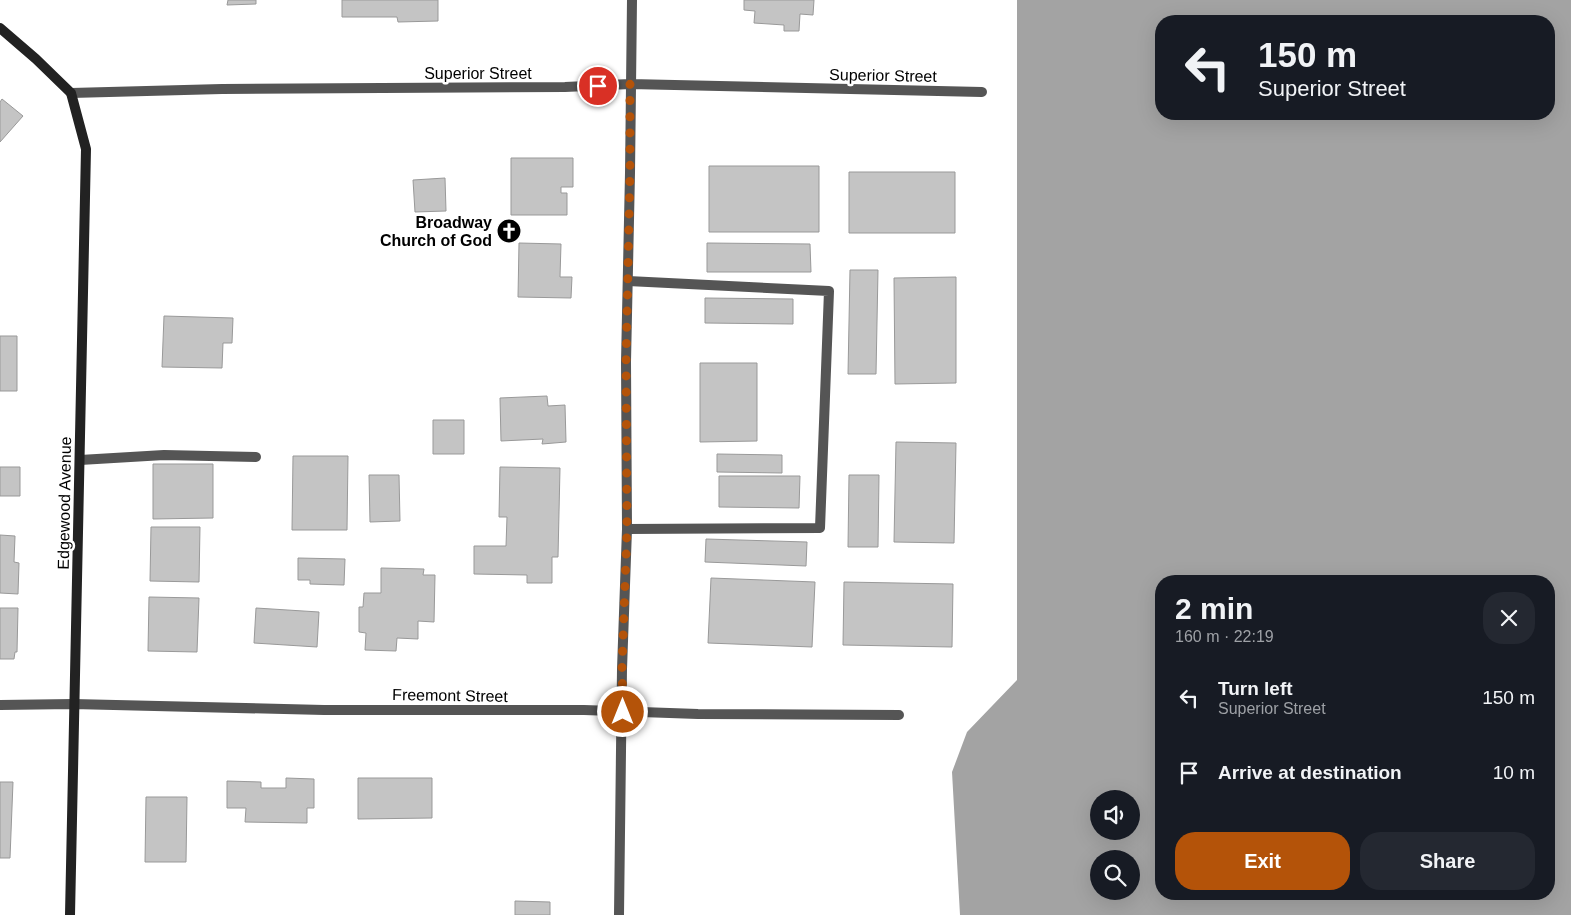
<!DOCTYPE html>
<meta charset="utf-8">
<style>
body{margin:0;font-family:Arial,sans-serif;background:#242831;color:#f1f3f6;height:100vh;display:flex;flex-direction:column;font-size:19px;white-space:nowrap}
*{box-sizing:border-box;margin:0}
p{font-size:16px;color:#9ea1a6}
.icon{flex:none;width:28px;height:28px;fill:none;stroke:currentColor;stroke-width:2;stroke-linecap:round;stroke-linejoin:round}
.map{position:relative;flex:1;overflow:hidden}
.details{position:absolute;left:1155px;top:575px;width:400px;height:325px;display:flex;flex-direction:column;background:#171b24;border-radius:20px;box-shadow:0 5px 20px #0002}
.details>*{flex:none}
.hud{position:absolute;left:1155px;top:15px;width:400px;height:105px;border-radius:20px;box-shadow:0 5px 20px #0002;background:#171b24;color:#f1f3f6;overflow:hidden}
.tools{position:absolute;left:1090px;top:790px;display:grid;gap:10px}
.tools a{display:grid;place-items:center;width:50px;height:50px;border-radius:50%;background:#171b24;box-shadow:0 5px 20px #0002;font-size:25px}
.pin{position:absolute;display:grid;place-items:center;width:42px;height:42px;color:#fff;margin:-21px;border:2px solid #fff;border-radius:50%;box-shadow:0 1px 5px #0007}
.me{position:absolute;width:55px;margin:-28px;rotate:0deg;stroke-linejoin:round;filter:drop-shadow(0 0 4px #0008)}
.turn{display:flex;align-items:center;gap:18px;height:105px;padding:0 20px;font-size:22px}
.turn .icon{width:65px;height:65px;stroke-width:2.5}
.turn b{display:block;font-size:35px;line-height:42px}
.round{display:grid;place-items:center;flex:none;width:52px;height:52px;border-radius:20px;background:#242831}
.head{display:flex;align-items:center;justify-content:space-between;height:85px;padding:0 20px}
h1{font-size:30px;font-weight:600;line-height:38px}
.primary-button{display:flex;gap:10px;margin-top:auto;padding:10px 20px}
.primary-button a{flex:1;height:58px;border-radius:20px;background:#b45309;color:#fff;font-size:20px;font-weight:600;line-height:58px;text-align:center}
.primary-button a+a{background:#242831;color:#f1f3f6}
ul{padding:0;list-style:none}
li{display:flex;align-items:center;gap:15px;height:75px;padding:0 20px}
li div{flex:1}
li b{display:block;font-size:19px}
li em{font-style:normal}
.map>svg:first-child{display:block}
.water{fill:#a3a3a3;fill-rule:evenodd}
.building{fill:#c4c4c4;stroke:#999}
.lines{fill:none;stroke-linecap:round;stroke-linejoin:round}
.lane{stroke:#555;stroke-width:10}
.street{stroke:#555;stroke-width:10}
.secondary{stroke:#222;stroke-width:10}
.route{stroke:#b45309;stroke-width:9;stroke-dasharray:0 16.2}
.labels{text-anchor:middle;stroke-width:5;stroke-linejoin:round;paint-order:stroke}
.street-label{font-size:16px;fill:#000;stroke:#fff}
.poi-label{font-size:16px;font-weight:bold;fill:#000;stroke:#fff;text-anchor:end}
</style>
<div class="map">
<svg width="1571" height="915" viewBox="0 0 1571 915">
<rect width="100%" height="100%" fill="#fff"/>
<!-- water -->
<path class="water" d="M 1017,0 L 1571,0 L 1571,915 L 960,915 L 952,772 L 967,732 L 1017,680 ZM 1161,21 L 1549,21 L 1549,114 L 1161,114 ZM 1161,581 L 1549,581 L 1549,894 L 1161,894 ZM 1099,799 L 1131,799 L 1131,831 L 1099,831 ZM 1099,859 L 1131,859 L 1131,891 L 1099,891 Z"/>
<!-- building -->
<path class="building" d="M 228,0 L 256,0 L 256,4 L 227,5 Z
M 342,0 L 438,0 L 438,21 L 398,22 L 397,17 L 342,17 Z
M 744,0 L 814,0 L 813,15 L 800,14 L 799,31 L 784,31 L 784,25 L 754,23 L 755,11 L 744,10 Z
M 2,99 L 23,116 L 0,142 L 0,102 Z
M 511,158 L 573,158 L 573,187 L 561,187 L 561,193 L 567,193 L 567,215 L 511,215 Z
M 709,166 L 819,166 L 819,232 L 709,232 Z
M 849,172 L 955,172 L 955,233 L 849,233 Z
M 445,178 L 446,211 L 415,212 L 413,180 Z
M 519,243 L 561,244 L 560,277 L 572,277 L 571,298 L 518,297 Z
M 707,243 L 810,244 L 811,272 L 707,272 Z
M 850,270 L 878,270 L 876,374 L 848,374 Z
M 956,277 L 956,383 L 895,384 L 894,278 Z
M 705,298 L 793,299 L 793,324 L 705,323 Z
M 164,316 L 233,318 L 232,343 L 223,343 L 222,368 L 162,367 Z
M 0,336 L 17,336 L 17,391 L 0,391 Z
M 700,363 L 757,363 L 757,441 L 700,442 Z
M 547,396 L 548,406 L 565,405 L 566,442 L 542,444 L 543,439 L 501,441 L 500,398 Z
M 433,420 L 464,420 L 464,454 L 433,454 Z
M 896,442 L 956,443 L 954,543 L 894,542 Z
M 717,454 L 782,455 L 782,473 L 717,472 Z
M 293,456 L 348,456 L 347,530 L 292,530 Z
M 153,464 L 213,464 L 213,518 L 153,519 Z
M 0,467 L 20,467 L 20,496 L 0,496 Z
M 500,467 L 560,468 L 558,557 L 552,557 L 552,583 L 527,583 L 527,575 L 474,574 L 474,546 L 506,546 L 507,517 L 499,517 Z
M 369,475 L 399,475 L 400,521 L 370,522 Z
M 849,475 L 879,475 L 878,547 L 848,547 Z
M 719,476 L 800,476 L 799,508 L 719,507 Z
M 151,527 L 200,527 L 199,582 L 150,581 Z
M 0,535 L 15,536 L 14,562 L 19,563 L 18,594 L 0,593 Z
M 706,539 L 807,542 L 806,566 L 705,562 Z
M 298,558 L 345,559 L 344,585 L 310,584 L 310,580 L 298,580 Z
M 381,568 L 424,569 L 423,575 L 435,575 L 434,622 L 418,621 L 418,639 L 397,638 L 396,651 L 365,650 L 366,633 L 359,632 L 359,607 L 363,607 L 364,593 L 381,593 Z
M 711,578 L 815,582 L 812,647 L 708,643 Z
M 844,582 L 953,584 L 952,647 L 843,645 Z
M 149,597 L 199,598 L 197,652 L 148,651 Z
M 0,608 L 18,608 L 17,652 L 15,652 L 14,659 L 0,659 Z
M 256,608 L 319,612 L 317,647 L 254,643 Z
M 286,778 L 314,779 L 314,808 L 307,808 L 307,823 L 245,822 L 246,808 L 227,808 L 227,781 L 261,782 L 261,788 L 286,788 Z
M 358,778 L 432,778 L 432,818 L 358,819 Z
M 0,782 L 13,782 L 10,858 L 0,858 Z
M 146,797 L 187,797 L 186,862 L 145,862 Z
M 515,901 L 550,902 L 550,915 L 515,915 Z"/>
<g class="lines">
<!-- lane -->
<path class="lane" d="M 80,460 L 164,455 L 256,457
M 627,529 L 820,528 L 829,291 L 628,281"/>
<!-- street -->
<path class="street" d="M 71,93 L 222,89 L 565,87 L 630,84 L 982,92
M 0,705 L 73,704 L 324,710 L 584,710 L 698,714 L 899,715
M 619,915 L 622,669 L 627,529 L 626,362 L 630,173 L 632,0"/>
<!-- secondary -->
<path class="secondary" d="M 0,28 L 36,59 L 71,93 L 86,149 L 70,915"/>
</g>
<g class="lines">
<!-- route -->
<path class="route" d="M 598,86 L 630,84 L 630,172 L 626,362 L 627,529 L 622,668 L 623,712"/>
</g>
<!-- icons -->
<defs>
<symbol id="church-disc" viewBox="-11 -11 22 22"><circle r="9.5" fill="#000" stroke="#fff"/><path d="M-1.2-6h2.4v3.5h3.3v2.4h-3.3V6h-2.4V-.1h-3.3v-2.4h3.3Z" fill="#fff"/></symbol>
</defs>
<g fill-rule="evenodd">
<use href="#church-disc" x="495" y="217" width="28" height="28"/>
</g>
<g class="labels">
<!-- street labels -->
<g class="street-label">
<text x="478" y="79">Superior Street</text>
<text transform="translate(883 75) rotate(1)" y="6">Superior Street</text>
<text transform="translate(64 503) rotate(-89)" y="6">Edgewood Avenue</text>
<text transform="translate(450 695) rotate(1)" y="6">Freemont Street</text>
</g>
<!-- poi labels -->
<g class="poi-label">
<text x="492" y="228">Broadway<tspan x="492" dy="18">Church of God</tspan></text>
</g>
</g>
</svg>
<div class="tools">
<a><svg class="icon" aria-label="sound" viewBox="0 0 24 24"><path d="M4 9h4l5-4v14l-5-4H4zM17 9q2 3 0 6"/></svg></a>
<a><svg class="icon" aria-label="search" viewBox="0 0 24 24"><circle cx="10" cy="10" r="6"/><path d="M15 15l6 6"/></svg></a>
</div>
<div class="pin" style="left:598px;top:86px;background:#d93025"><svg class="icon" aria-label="arrive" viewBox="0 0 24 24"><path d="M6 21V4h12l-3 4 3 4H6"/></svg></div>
<svg class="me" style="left:623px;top:712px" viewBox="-20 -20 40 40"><circle r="17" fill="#b45309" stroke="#fff" stroke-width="3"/><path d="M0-11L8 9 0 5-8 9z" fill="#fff"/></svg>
<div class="hud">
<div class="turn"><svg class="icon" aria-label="left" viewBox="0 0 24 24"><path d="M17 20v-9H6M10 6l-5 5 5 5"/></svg><div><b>150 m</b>Superior Street</div></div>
</div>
<section class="details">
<div class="head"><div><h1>2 min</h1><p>160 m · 22:19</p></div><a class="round"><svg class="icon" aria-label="close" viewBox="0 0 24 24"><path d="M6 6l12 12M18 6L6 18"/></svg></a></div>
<ul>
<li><svg class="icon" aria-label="left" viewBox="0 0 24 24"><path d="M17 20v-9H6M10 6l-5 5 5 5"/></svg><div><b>Turn left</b><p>Superior Street</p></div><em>150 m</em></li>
<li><svg class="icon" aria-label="arrive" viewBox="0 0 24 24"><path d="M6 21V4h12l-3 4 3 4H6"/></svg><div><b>Arrive at destination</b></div><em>10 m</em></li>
</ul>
<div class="primary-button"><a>Exit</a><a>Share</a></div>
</section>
</div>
